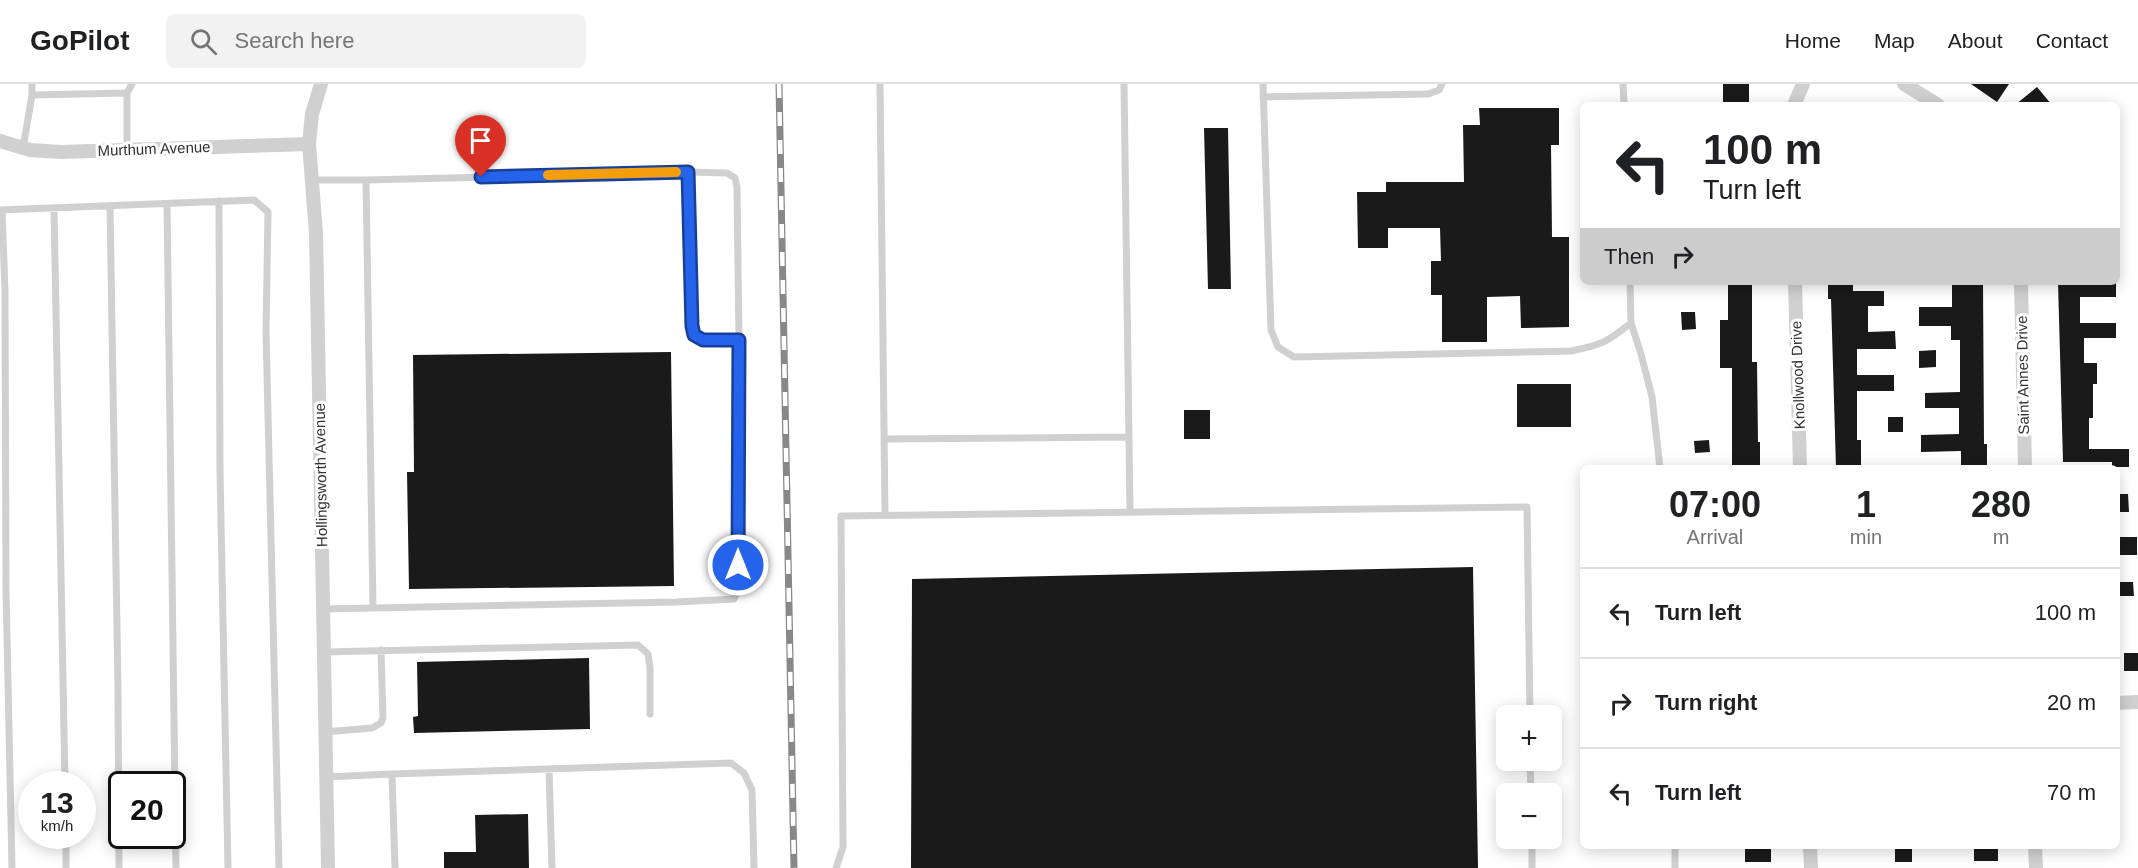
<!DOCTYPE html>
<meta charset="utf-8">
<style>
body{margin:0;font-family:Helvetica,sans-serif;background:#f2f2f2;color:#202124;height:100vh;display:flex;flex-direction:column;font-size:22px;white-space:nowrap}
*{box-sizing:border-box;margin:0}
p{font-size:20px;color:#757577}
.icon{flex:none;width:33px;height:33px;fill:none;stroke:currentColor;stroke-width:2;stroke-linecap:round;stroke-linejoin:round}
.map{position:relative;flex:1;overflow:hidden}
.details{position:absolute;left:1580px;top:381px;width:540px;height:384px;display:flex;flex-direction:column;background:#fff;border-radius:9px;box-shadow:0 3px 15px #0003}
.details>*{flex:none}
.top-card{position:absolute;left:1580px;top:18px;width:540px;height:183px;border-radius:9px;box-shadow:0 3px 15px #0003;background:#fff;color:#202124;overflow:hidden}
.tools{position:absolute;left:1496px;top:621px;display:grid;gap:12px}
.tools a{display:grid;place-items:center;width:66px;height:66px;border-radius:9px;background:#fff;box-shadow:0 3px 15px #0003;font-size:30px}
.speed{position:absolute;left:18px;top:687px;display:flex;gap:12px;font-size:30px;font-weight:700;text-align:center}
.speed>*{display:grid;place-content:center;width:78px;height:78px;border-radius:50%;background:#fff;box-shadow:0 3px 15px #0003;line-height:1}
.speed small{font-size:15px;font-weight:400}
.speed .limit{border:3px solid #111;border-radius:9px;background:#fff;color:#111}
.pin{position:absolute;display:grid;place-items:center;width:51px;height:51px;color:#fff;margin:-62px -26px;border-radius:50% 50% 50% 0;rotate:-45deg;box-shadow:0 0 6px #0007}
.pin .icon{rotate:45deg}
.me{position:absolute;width:66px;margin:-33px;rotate:0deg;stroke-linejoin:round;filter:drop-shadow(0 0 4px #0008)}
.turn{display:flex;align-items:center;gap:21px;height:126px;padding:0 24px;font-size:27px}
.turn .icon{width:78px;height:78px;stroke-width:2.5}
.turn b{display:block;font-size:42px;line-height:51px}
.then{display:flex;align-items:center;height:57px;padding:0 24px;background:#0003;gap:12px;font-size:22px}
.eta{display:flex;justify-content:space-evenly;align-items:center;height:102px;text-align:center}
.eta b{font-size:36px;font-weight:600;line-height:42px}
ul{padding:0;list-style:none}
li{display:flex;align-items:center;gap:18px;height:90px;padding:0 24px;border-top:2px solid #e0e0e0}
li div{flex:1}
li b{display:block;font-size:22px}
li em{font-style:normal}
header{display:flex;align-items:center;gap:36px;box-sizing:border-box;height:84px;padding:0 30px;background:#fff;border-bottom:2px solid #e0e0e0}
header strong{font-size:28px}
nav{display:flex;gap:33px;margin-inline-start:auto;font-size:21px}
.search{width:420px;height:54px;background:#f2f2f2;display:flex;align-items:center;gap:15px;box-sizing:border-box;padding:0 21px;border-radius:9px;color:#757577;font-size:22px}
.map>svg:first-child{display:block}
.building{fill:#1a1a1a}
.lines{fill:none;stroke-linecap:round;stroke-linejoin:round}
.service{stroke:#d0d0d0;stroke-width:7}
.minor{stroke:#d0d0d0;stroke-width:14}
.rail-casing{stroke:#888;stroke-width:7}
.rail{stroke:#fff;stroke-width:4.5;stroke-dasharray:14;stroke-linecap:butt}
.route-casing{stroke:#184099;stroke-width:15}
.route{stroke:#2563eb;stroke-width:10}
.slow{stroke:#f59e0b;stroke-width:10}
.labels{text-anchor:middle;stroke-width:6;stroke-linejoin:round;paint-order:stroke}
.street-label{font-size:15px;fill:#333;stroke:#fff}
</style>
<header>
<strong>GoPilot</strong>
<div class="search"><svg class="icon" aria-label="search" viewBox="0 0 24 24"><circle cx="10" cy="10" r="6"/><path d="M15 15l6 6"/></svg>Search here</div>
<nav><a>Home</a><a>Map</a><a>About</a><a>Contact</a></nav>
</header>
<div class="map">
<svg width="2138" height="784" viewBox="0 0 2138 784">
<rect width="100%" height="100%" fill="#fff"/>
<!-- building -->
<path class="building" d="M 1723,0 L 1749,0 L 1749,21 L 1723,21 Z
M 1971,0 L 2009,0 L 1997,18 Z
M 2037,3 L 2052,21 L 2015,21 Z
M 1479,24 L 1559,24 L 1559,61 L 1551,61 L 1552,153 L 1569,153 L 1569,243 L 1521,244 L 1520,212 L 1487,213 L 1487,258 L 1442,258 L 1442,211 L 1431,211 L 1431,177 L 1441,177 L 1440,144 L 1388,144 L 1388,164 L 1358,164 L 1357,108 L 1386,108 L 1386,98 L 1464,98 L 1463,41 L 1480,41 Z
M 1204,44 L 1228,44 L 1231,205 L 1208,205 Z
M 1728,198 L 1752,198 L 1752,278 L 1757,278 L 1758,358 L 1760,358 L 1760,384 L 1732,384 L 1732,284 L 1720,284 L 1720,236 L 1728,236 Z
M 1828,198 L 1853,198 L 1853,207 L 1884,207 L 1884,222 L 1868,222 L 1868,248 L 1895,247 L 1896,265 L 1857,265 L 1857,291 L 1894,291 L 1894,307 L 1857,307 L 1857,356 L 1861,356 L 1861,384 L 1836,384 L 1831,215 L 1828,215 Z
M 1952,198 L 1983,198 L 1984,360 L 1987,360 L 1987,384 L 1961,384 L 1961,367 L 1921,368 L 1921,351 L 1959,350 L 1959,324 L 1925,324 L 1925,309 L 1960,308 L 1960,256 L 1951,256 L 1951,242 L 1919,242 L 1919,223 L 1952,223 Z
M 2058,198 L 2116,199 L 2116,213 L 2080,213 L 2080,239 L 2116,239 L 2116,254 L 2084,254 L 2084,279 L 2097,279 L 2097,300 L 2093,300 L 2093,334 L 2089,334 L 2089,365 L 2129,365 L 2129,383 L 2112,383 L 2112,378 L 2063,378 Z
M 1681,228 L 1695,228 L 1696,245 L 1682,246 Z
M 1936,266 L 1936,283 L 1919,284 L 1919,267 Z
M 671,268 L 674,502 L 409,505 L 407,388 L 414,388 L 413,271 Z
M 1517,300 L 1571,300 L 1571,343 L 1517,343 Z
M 1184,326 L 1210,326 L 1210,355 L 1184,355 Z
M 1888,333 L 1903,333 L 1903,348 L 1888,348 Z
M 1709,356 L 1710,368 L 1695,369 L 1694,357 Z
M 2116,410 L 2128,410 L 2129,428 L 2116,428 Z
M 2119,453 L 2137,453 L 2137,471 L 2119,471 Z
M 1473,483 L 1478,784 L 911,784 L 912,495 Z
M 2116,498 L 2133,498 L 2134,512 L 2116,512 Z
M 2124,569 L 2138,569 L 2138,587 L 2124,587 Z
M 589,574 L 590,645 L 414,649 L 413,633 L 418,632 L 417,578 Z
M 528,730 L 529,784 L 444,784 L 444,768 L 476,768 L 475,731 Z
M 1745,762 L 1771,762 L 1771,778 L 1745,778 Z
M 1974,762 L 1998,762 L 1998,777 L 1974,777 Z
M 1895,764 L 1912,764 L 1912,778 L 1895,778 Z"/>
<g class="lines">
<!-- service -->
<path class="service" d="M 880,0 L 885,431
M 1124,0 L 1130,427
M 1263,0 L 1271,246 L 1278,263 L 1294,273 L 1571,267 C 1602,261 1607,258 1631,239
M 1623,0 L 1624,21
M 32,11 L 127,9
M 1263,13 L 1428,10 L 1439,6 L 1442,0
M 23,64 L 32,11 L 32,0
M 127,66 L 127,9 L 132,0
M 312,96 L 366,96
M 219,117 L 220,388 L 228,784
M 167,120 L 176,784
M 110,122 L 118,605 L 119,784
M 54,125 L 65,700
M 0,126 L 254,116 L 268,128 L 266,248 L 279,784
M 2,126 L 5,207 L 6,505 L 12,784
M 1630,198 L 1631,239 L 1641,270 L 1652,313 L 1660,384
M 884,355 L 1128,353
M 373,524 L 366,96 L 688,88 L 727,89 L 735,94 L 737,103 L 739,256 L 703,256 L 694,251 L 692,242 L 688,88
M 324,525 L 676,518 L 734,515 L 739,504 L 739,256
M 324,568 L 638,561 L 648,570 L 650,584 L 650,630
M 324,648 L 372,644 L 381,639 L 383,634 L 381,566
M 1530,676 L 1531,710
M 549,685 L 552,784
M 392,690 L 731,679 L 744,689 L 752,706 L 754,784
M 326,693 L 392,690 L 395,784
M 66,752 L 66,784
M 1532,754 L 1532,784
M 1675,762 L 1675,784
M 836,784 L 843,763 L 841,432 L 1527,423 L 1530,632"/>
<!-- minor -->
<path class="minor" d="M 321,0 L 312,30 L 309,60 L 316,149 L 328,784
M 1904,0 L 1938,21
M 1794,21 L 1803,0
M 0,57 L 30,66 L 61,68 L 309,60
M 1795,198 L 1800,384
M 2021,198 L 2025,384
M 2116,619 L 2138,618
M 1810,762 L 1811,784
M 2035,762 L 2036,784"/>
<defs>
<path id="rail" d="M 779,0 L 794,784"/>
</defs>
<!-- rail casing -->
<use href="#rail" class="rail-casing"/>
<!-- rail -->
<use href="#rail" class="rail"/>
</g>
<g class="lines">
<defs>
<path id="route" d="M 481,93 L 688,88 L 692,242 L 694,251 L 703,256 L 739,256 L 738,481"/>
</defs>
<!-- route casing -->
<use href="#route" class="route-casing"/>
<!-- route -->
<use href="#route" class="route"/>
<!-- slow -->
<path class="slow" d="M 548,91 L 676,88"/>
</g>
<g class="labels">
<!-- street labels -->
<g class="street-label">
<text transform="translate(154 65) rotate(-2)" y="5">Murthum Avenue</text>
<text transform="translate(1798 291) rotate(-92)" y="5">Knollwood Drive</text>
<text transform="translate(2023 291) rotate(-91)" y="5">Saint Annes Drive</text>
<text transform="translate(321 391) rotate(-91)" y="5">Hollingsworth Avenue</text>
</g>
</g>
</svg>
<div class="tools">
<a>+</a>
<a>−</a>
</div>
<div class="speed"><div>13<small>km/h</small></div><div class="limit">20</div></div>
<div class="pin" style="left:481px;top:93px;background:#d93025"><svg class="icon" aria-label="arrive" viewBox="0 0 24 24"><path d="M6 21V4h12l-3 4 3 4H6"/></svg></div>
<svg class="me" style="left:738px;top:481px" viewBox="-20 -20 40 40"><circle r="17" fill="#2563eb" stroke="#fff" stroke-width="3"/><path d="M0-11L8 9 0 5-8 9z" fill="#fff"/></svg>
<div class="top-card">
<div class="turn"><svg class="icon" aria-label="left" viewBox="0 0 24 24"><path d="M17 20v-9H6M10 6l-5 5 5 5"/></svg><div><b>100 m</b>Turn left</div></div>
<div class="then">Then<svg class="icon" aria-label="right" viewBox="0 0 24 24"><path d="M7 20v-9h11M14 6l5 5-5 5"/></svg></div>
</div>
<section class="details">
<div class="eta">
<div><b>07:00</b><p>Arrival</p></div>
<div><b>1</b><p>min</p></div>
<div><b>280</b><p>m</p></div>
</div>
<ul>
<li><svg class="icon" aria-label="left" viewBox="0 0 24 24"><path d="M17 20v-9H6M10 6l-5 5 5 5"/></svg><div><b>Turn left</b></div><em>100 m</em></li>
<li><svg class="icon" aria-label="right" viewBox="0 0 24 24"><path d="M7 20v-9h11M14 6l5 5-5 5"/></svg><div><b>Turn right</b></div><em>20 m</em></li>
<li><svg class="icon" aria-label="left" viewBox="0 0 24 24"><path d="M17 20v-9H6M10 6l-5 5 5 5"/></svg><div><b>Turn left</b></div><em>70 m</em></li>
</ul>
</section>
</div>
